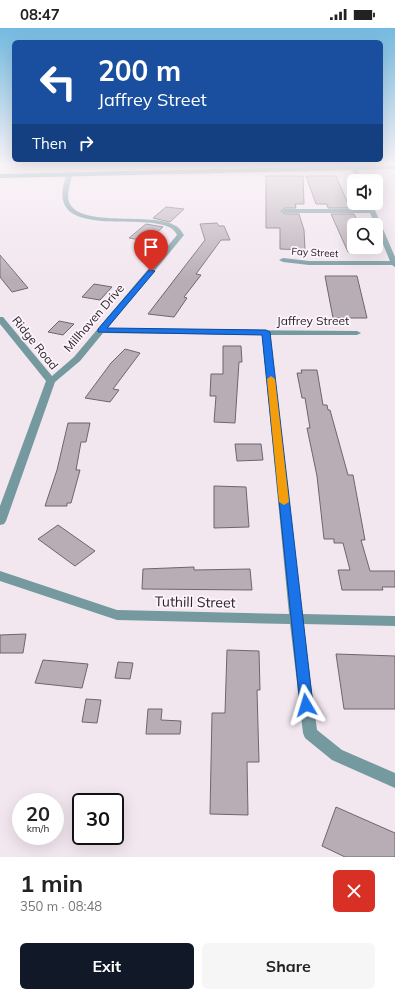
<!DOCTYPE html>
<meta charset="utf-8">
<style>
body{margin:0;font-family:Mulish,sans-serif;background:#f6f6f6;color:#222;height:100vh;display:flex;flex-direction:column;font-size:15px;white-space:nowrap}
*{box-sizing:border-box;margin:0}
p{font-size:13px;color:#767676}
.icon{flex:none;width:22px;height:22px;fill:none;stroke:currentColor;stroke-width:2;stroke-linecap:round;stroke-linejoin:round}
.map{position:relative;height:829px;overflow:hidden}
.side{display:flex;flex-direction:column;background:#fff;flex:1}
.side>*{flex:none}
.guide{position:absolute;left:12px;top:12px;width:371px;height:122px;border-radius:6px;box-shadow:0 4px 16px #0002;background:#1a4fa0;color:#fff;overflow:hidden}
.fabs{position:absolute;left:347px;top:146px;display:grid;gap:8px}
.fabs a{display:grid;place-items:center;width:36px;height:36px;border-radius:6px;background:#fff;box-shadow:0 4px 16px #0002;font-size:20px}
.speed{position:absolute;left:12px;top:765px;display:flex;gap:8px;font-size:20px;font-weight:700;text-align:center}
.speed>*{display:grid;place-content:center;width:52px;height:52px;border-radius:50%;background:#fff;box-shadow:0 4px 16px #0002;line-height:1}
.speed small{font-size:10px;font-weight:400}
.speed .limit{border:2px solid #111;border-radius:6px;background:#fff;color:#111}
.pin{position:absolute;display:grid;place-items:center;width:34px;height:34px;color:#fff;margin:-41px -17px;border-radius:50% 50% 50% 0;rotate:-45deg;box-shadow:0 0 4px #0007}
.pin .icon{rotate:45deg}
.me{position:absolute;width:44px;margin:-22px;rotate:353deg;stroke-linejoin:round;filter:drop-shadow(0 0 3px #0008)}
.turn{display:flex;align-items:center;gap:14px;height:84px;padding:0 20px;font-size:18px}
.turn .icon{width:52px;height:52px;stroke-width:2.5}
.turn b{display:block;font-size:28px;line-height:34px}
.then{display:flex;align-items:center;height:38px;padding:0 20px;background:#0003;gap:8px;font-size:15px}
.round{display:grid;place-items:center;flex:none;width:42px;height:42px;border-radius:6px;background:#f6f6f6}
.head{display:flex;align-items:center;justify-content:space-between;height:68px;padding:0 20px}
h1{font-size:24px;font-weight:700;line-height:30px}
.primary-button{display:flex;gap:8px;margin-top:auto;padding:8px 20px}
.primary-button a{flex:1;height:46px;border-radius:6px;background:#111827;color:#fff;font-size:16px;font-weight:700;line-height:46px;text-align:center}
.primary-button a+a{background:#f6f6f6;color:#222}
.status{display:flex;justify-content:space-between;align-items:center;height:28px;padding:0 20px;background:#fff;direction:ltr}
.status svg{height:11px;fill:currentColor}
.map>svg:first-child{display:block}
.building{fill:#b8adb5;stroke:#6f656d}
.lines{fill:none;stroke-linecap:round;stroke-linejoin:round}
.service{fill:#74999f;fill-rule:evenodd}
.minor{fill:#74999f;fill-rule:evenodd}
.secondary{fill:#37717a;fill-rule:evenodd}
.route{fill:#1a73e8;stroke:#114b97}
.slow{fill:#f59e0b}
.labels{text-anchor:middle;stroke-width:3.5;stroke-linejoin:round;paint-order:stroke}
.far-street-label{font-size:10px;fill:#292528;stroke:#fef4fc}
.street-label{font-size:12px;fill:#292528;stroke:#fef4fc}
.near-street-label{font-size:14px;fill:#292528;stroke:#fef4fc}
</style>
<div class="status"><b>08:47</b><svg viewBox="0 0 49 12"><path d="M0 12V9h3v3zM5 12V6h3v6zM10 12V3h3v9zM15 12V0h3v12zM26 1h20v11H26zM47 4h2v5h-2z"/></svg></div>
<div class="map">
<svg width="395" height="829" viewBox="0 0 395 829">
<rect width="100%" height="100%" fill="#f2e6ef"/>
<!-- building -->
<path class="building" d="M 266,148 L 303,148 L 304,176 L 295,176 L 296,180 L 285,180 L 281,183 L 285,186 L 299,186 L 304,202 L 305,222 L 280,221 L 280,200 L 266,200 Z
M 306,148 L 336,148 L 350,180 L 328,180 L 327,176 L 316,176 Z
M 166,179 L 184,181 L 170,194 L 153,190 Z
M 331,186 L 354,186 L 359,196 L 352,196 L 354,202 L 354,219 L 361,219 L 363,224 L 348,224 Z
M 217,195 L 219,198 L 224,198 L 230,212 L 221,212 L 196,246 L 201,247 L 184,269 L 187,270 L 174,289 L 148,286 L 205,212 L 200,196 Z
M 146,196 L 163,199 L 147,213 L 129,210 Z
M 0,227 L 28,260 L 12,264 L 0,249 Z
M 325,248 L 357,248 L 367,290 L 333,290 Z
M 94,256 L 112,259 L 100,272 L 82,269 Z
M 59,293 L 74,296 L 63,307 L 48,304 Z
M 223,318 L 241,318 L 242,334 L 239,334 L 235,395 L 214,394 L 216,368 L 210,368 L 211,346 L 223,346 Z
M 125,321 L 140,325 L 113,361 L 119,362 L 110,374 L 85,370 L 111,335 Z
M 301,342 L 317,342 L 323,377 L 327,377 L 328,382 L 330,382 L 348,447 L 353,447 L 365,512 L 361,512 L 370,543 L 395,543 L 395,559 L 382,559 L 383,562 L 342,562 L 338,542 L 350,542 L 343,515 L 334,515 L 334,511 L 324,511 L 317,448 L 307,400 L 310,400 L 305,370 L 302,370 L 297,345 L 302,345 Z
M 68,395 L 90,395 L 86,414 L 81,414 L 76,442 L 80,442 L 71,475 L 67,475 L 67,478 L 45,478 L 57,442 Z
M 235,416 L 261,416 L 263,432 L 237,433 Z
M 214,458 L 246,459 L 249,499 L 214,500 Z
M 58,497 L 95,523 L 75,538 L 38,511 Z
M 194,539 L 194,542 L 250,541 L 252,562 L 142,561 L 143,541 Z
M 26,606 L 23,625 L 0,625 L 0,607 Z
M 227,622 L 259,623 L 260,662 L 257,662 L 259,734 L 247,734 L 248,787 L 210,786 L 212,685 L 225,685 Z
M 336,626 L 395,628 L 395,681 L 344,681 Z
M 43,632 L 88,636 L 82,660 L 35,655 Z
M 118,634 L 133,635 L 130,651 L 115,650 Z
M 86,671 L 101,672 L 97,695 L 82,694 Z
M 148,681 L 162,681 L 161,692 L 181,693 L 180,706 L 146,706 Z
M 336,779 L 395,805 L 395,829 L 345,829 L 322,818 Z"/>
<g class="lines">
<!-- service -->
<path class="service" d="M 221,136 L 226,136 L 213,145 L 209,145 L 209,143 Z
M 235,136 L 242,136 L 266,143 L 264,144 Z"/>
<!-- minor -->
<path class="minor" d="M 354,138 L 357,140 L 363,153 L 357,153 L 351,140 Z
M 67,146 L 72,147 C 71,155 66,166 69,174 C 80,201 153,183 176,198 C 179,199 182,204 184,207 L 107,301 L 357,303 L 361,305 L 357,307 L 270,307 L 302,586 L 395,588 L 395,598 L 303,596 L 317,702 L 342,722 L 395,745 L 395,760 L 332,732 L 305,710 L 303,705 L 290,596 L 117,592 L 0,553 L 0,543 L 117,582 L 289,586 L 262,307 L 103,305 L 80,333 L 55,354 L 6,493 L 4,496 L 0,497 L 0,478 L 46,353 L 0,296 L 0,289 L 3,289 L 52,348 L 74,329 L 177,207 C 176,205 174,202 171,200 C 140,183 40,215 67,146 Z
M 366,175 L 372,175 L 395,229 L 395,239 L 392,237 L 309,237 L 283,234 L 279,232 L 283,230 L 309,233 L 390,233 L 370,185 L 285,185 L 282,183 L 285,181 L 368,181 Z"/>
<!-- secondary -->
<path class="secondary" d="M 395,137 L 395,141 L 0,150 L 0,146 Z"/>
</g>
<!-- sky -->
<linearGradient id="sky" x2="0" y2="1"><stop stop-color="#73bae0"/><stop offset="0.54" stop-color="#f9f4f8"/><stop offset="1" stop-color="#f9f4f8" stop-opacity="0"/></linearGradient>
<rect width="395" height="252" fill="url(#sky)"/>
<!-- route -->
<path class="route" d="M 149,242 L 155,243 L 107,300 L 266,302 L 270,304 L 313,677 L 311,681 L 306,682 L 302,681 L 300,677 L 262,307 L 98,304 L 98,301 Z"/>
<!-- slow -->
<path class="slow" d="M 271,348 L 275,351 L 289,474 L 284,477 L 279,474 L 267,351 Z"/>
<g class="labels">
<!-- far-street labels -->
<g class="far-street-label">
<text transform="translate(315 224) rotate(3)" y="4">Fay Street</text>
</g>
<!-- street labels -->
<g class="street-label">
<text transform="translate(94 290) rotate(-49)" y="4">Millhaven Drive</text>
<text x="313" y="297">Jaffrey Street</text>
<text transform="translate(35 315) rotate(51)" y="4">Ridge Road</text>
</g>
<!-- near-street labels -->
<g class="near-street-label">
<text transform="translate(195 574) rotate(1)" y="5">Tuthill Street</text>
</g>
</g>
</svg>
<div class="fabs">
<a><svg class="icon" aria-label="sound" viewBox="0 0 24 24"><path d="M4 9h4l5-4v14l-5-4H4zM17 9q2 3 0 6"/></svg></a>
<a><svg class="icon" aria-label="search" viewBox="0 0 24 24"><circle cx="10" cy="10" r="6"/><path d="M15 15l6 6"/></svg></a>
</div>
<div class="speed"><div>20<small>km/h</small></div><div class="limit">30</div></div>
<div class="pin" style="left:151px;top:243px;background:#d93025"><svg class="icon" aria-label="arrive" viewBox="0 0 24 24"><path d="M6 21V4h12l-3 4 3 4H6"/></svg></div>
<svg class="me" style="left:306px;top:677px" viewBox="-20 -20 40 40"><path d="M0-17L14 15 0 8-14 15z" fill="#1a73e8" stroke="#fff" stroke-width="4"/></svg>
<div class="guide">
<div class="turn"><svg class="icon" aria-label="left" viewBox="0 0 24 24"><path d="M17 20v-9H6M10 6l-5 5 5 5"/></svg><div><b>200 m</b>Jaffrey Street</div></div>
<div class="then">Then<svg class="icon" aria-label="right" viewBox="0 0 24 24"><path d="M7 20v-9h11M14 6l5 5-5 5"/></svg></div>
</div>
</div>
<section class="side">
<div class="head"><div><h1>1 min</h1><p>350 m · 08:48</p></div><a class="round" style="background:#d93025;color:#fff"><svg class="icon" aria-label="close" viewBox="0 0 24 24"><path d="M6 6l12 12M18 6L6 18"/></svg></a></div>
<div class="primary-button"><a>Exit</a><a>Share</a></div>
</section>
